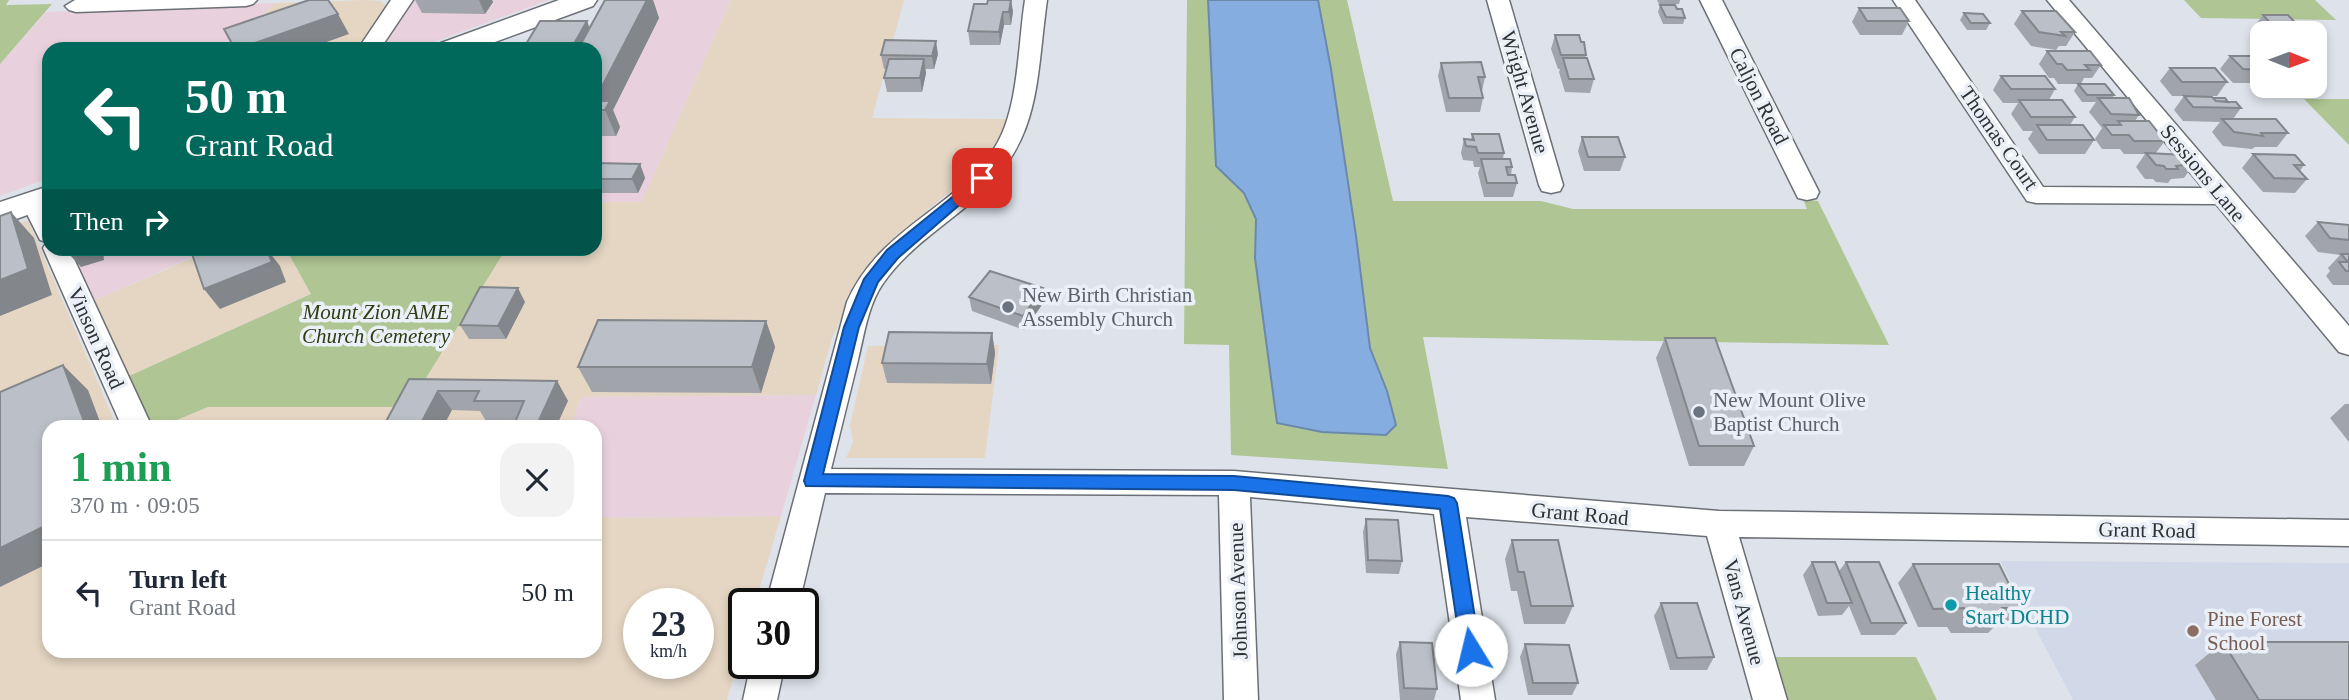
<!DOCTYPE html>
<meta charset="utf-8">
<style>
body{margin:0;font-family:"Times New Roman",serif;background:#f2f2f3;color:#1f2937;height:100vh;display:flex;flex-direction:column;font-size:26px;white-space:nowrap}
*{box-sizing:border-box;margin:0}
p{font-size:23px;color:#747a83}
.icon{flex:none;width:38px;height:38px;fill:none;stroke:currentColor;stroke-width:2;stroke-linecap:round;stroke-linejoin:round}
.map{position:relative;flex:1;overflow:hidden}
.side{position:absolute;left:42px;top:420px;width:560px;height:238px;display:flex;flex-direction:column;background:#fff;border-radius:21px;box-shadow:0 4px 10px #0003}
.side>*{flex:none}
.hud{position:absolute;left:42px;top:42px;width:560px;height:214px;border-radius:21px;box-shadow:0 4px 10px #0003;background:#00695c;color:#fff;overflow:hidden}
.needle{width:46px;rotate:91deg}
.buttons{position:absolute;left:2250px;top:21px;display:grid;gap:14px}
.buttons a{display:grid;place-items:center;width:77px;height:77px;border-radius:14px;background:#fff;box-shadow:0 4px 10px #0003;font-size:35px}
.speed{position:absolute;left:623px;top:588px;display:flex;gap:14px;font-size:35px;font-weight:700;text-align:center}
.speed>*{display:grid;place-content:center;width:91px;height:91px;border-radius:50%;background:#fff;box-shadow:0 4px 10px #0003;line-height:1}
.speed small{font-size:18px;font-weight:400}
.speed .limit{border:4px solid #111;border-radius:10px;background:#fff;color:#111}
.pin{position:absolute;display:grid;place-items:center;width:60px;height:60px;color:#fff;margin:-30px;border-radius:14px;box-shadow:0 4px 10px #0006}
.me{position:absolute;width:77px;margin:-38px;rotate:351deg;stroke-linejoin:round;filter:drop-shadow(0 0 5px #0008)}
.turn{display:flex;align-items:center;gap:24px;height:147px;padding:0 28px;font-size:32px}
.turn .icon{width:91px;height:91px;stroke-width:2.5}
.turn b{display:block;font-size:49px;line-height:60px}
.then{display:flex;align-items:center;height:66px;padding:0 28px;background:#0003;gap:14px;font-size:26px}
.round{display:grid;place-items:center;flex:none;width:74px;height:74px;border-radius:21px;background:#f2f2f3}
.headline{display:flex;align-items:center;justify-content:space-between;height:119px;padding:0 28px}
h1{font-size:42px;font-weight:700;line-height:52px;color:#1e9e55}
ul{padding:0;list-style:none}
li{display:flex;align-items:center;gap:21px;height:105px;padding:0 28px;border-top:2px solid #e0e1e3}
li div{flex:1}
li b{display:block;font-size:26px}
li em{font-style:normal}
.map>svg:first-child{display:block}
.commercial{fill:#e8d1dd}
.industrial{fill:#e5d6c3;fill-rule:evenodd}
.built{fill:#d1d9e8}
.green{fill:#afc593}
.water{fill:#86addf;stroke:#6c88ac;stroke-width:2}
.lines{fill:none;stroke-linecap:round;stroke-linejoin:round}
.minor-casing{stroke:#6b6f76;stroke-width:3}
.major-casing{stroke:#6b6f76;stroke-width:3}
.minor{fill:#fff;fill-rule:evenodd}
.major{fill:#fff;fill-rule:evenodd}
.wall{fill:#a1a4ab}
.shaded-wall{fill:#83868b}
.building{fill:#bbbfc7;stroke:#83868b;stroke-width:2}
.route{fill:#1a73e8;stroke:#114b97;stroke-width:2}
.worship-dot{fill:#6b7280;stroke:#ebf0f8;stroke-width:2.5}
.culture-dot{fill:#0f9aa8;stroke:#ebf0f8;stroke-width:2.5}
.education-dot{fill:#8d6e63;stroke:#ebf0f8;stroke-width:2.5}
.labels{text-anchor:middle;stroke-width:7;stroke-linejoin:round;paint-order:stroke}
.street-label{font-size:21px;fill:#2f3134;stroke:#ebf0f8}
.worship-label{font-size:21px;fill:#5b616d;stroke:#ebf0f8;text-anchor:start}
.park-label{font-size:21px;font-style:italic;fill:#2d3d12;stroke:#ebf0f8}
.culture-label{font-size:21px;fill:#0d838f;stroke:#ebf0f8;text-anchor:start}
.education-label{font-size:21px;fill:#785e54;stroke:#ebf0f8;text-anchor:start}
</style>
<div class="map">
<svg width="2349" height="700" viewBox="0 0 2349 700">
<rect width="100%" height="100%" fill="#dee3eb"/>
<!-- commercial -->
<path class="commercial" d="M 412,0 L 549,0 L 414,49 L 385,49 L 383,42 Z
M 627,0 L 731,0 L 642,203 L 595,202 L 595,59 Z
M 275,3 L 230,45 L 231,49 L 49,49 L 49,178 L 0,196 L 0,64 L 46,12 Z
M 205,248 L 206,251 L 93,301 L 68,249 Z
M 816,395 L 781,516 L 595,518 L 595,427 L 570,427 L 581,397 Z"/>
<!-- industrial -->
<path class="industrial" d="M 366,0 L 381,1 L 388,9 L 358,49 L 231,49 L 230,45 L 275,3 Z
M 731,0 L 904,0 L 872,118 L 1009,119 L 999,145 L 981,166 L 890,241 L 854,290 L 832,338 L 816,395 L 581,397 L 570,427 L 160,427 L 208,407 L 408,406 L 506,249 L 595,248 L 595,202 L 642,202 Z
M 28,220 L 117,427 L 49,427 L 49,651 L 595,651 L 595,518 L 781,516 L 755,604 L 744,604 L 744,642 L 727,700 L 0,700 L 0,230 ZM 639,604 L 698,604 L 698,663 L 639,663 Z
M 205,248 L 286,249 L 311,294 L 129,376 L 93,301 L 206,252 Z
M 999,345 L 985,458 L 846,458 L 853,442 L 850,425 L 868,346 Z"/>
<!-- built -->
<path class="built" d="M 2000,561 L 2349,563 L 2349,700 L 2073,700 Z"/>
<!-- green -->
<path class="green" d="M 0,0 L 9,0 L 6,5 L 52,4 L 0,64 Z
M 1187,0 L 1208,0 L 1216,166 L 1244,193 L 1256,219 L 1255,258 L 1277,423 L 1322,432 L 1385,435 L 1396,425 L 1387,391 L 1370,348 L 1356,236 L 1331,69 L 1318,0 L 1347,0 L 1393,201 L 1541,201 L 1573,209 L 1807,209 L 1803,199 L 1818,201 L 1889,345 L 1423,337 L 1448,469 L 1231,455 L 1229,345 L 1184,344 Z
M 2184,0 L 2315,0 L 2336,20 L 2201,18 Z
M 2304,99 L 2349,99 L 2349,145 Z
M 286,249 L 506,249 L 408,407 L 208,407 L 160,427 L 153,427 L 129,376 L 311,294 Z
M 1769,657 L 1916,657 L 1937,700 L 1784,700 Z"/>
<!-- water -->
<path class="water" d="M 1208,0 L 1318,0 L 1331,69 L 1356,236 L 1370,348 L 1387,391 L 1396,425 L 1386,435 L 1322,432 L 1277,423 L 1255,258 L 1256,219 L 1244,193 L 1216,166 Z"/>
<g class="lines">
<defs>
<path id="minor" d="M 75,0 L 257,0 L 253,4 L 246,6 L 76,12 L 69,10 L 65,6 Z
M 391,0 L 413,0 L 380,49 L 358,49 Z
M 1025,0 L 1047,0 C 1035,87 1042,144 968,205 C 938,230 904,252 882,285 C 868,306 864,335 858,360 C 849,396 840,433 831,469 L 1234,471 L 1719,511 L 2349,520 L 2349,546 L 1739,537 L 1787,700 L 1753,700 L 1707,536 L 1466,517 L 1495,700 L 1461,700 L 1434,514 L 1250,497 L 1258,700 L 1224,700 L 1219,495 L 825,493 L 799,604 L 766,604 L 847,302 C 880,227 955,210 995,147 C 1019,109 1018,44 1025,0 Z
M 1487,0 L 1509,0 L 1563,185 L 1560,191 L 1551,193 L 1542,191 L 1539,185 Z
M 1700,0 L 1722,0 L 1819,192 L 1816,198 L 1807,200 L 1798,198 L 1795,192 Z
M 1893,0 L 1915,0 L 2043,187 L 2203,188 L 2047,0 L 2069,0 L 2349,326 L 2349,355 L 2339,352 L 2216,204 L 2036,203 L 2027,201 Z
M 34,194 L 43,196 L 49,207 L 49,248 L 69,248 L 152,427 L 122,427 L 43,248 L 47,242 L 40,240 L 21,202 L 25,196 Z
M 751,663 L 785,663 L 777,700 L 743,700 Z"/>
<path id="major" d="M 559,0 L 597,0 L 593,6 L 476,49 L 437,49 L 441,43 Z
M 49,186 L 49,207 L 0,225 L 0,202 Z"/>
</defs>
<!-- minor casing -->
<use href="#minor" class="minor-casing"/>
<!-- major casing -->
<use href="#major" class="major-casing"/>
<!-- minor -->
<use href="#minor" class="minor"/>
<!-- major -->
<use href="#major" class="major"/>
</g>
<!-- wall -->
<path class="wall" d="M 415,0 L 492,0 L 493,2 L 485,14 L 422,13 Z
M 605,0 L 653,0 L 659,18 L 613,110 L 620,127 L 616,136 L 600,136 L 595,146 L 595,49 L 589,28 Z
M 1657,0 L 1680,0 L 1679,4 L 1659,4 Z
M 974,4 L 1013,11 L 1011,25 L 1004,25 L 1000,45 L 970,45 L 968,31 Z
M 1660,5 L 1677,9 L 1685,18 L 1683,24 L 1663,24 L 1658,12 Z
M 1859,8 L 1909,21 L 1902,35 L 1860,35 L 1852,22 Z
M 2022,11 L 2075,32 L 2066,46 L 2059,46 L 2056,50 L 2031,46 L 2014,24 Z
M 1964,13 L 1990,23 L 1986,30 L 1967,30 L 1960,20 Z
M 2263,15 L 2301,29 L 2297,33 L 2263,33 L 2263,40 L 2253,28 Z
M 1555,35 L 1586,55 L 1585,58 L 1594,79 L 1590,93 L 1565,92 L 1559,72 L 1560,69 L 1558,69 L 1551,49 Z
M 2047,51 L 2101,65 L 2092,78 L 2084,78 L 2081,84 L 2058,84 L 2054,78 L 2049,78 L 2039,64 Z
M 938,54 L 934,69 L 925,69 L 926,73 L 922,92 L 887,92 L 884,78 L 886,69 L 884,69 L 881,55 Z
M 2230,56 L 2263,56 L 2263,83 L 2233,83 L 2220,69 Z
M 1441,63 L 1485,77 L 1482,91 L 1481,91 L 1483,98 L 1480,112 L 1446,112 L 1438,76 Z
M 2170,68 L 2227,82 L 2217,96 L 2172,96 L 2160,81 Z
M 2001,76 L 2055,89 L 2049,100 L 2075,117 L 2070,125 L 2094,140 L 2085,154 L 2039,154 L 2028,139 L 2033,131 L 2023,131 L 2011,114 L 2018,103 L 2003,103 L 1993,90 Z
M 2078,84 L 2114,95 L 2112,98 L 2139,115 L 2135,121 L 2165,141 L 2155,154 L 2194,164 L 2184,178 L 2171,179 L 2168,183 L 2156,182 L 2153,179 L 2145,179 L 2136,167 L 2145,154 L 2124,154 L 2120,149 L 2102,149 L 2095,139 L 2102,128 L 2089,112 L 2096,102 L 2082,102 L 2074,91 Z
M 2184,96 L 2213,98 L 2241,108 L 2233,119 L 2288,133 L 2277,147 L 2255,147 L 2252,149 L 2223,146 L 2212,132 L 2220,122 L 2183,121 L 2174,110 Z
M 1472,134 L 1504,153 L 1503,159 L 1512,167 L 1511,175 L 1517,183 L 1513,197 L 1484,197 L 1478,173 L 1480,167 L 1474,167 L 1473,161 L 1463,160 L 1461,153 L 1464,139 L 1471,140 Z
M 1582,137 L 1625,157 L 1620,171 L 1584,171 L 1578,151 Z
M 2253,154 L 2304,165 L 2300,171 L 2307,179 L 2295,193 L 2263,192 L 2242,168 Z
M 595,163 L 640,164 L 645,178 L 638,193 L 595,193 Z
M 2318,222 L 2349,225 L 2349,285 L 2333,285 L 2326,276 L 2330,271 L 2328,268 L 2340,255 L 2318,252 L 2305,236 Z
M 969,297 L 1044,302 L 1024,330 L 972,311 Z
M 525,302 L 506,339 L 469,339 L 460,325 Z
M 766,321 L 775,347 L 761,393 L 592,392 L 578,367 Z
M 992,333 L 995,353 L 991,384 L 887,383 L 882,363 Z
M 1665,338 L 1754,446 L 1744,466 L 1689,466 L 1656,358 Z
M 409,379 L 557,381 L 568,401 L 516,421 L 486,421 L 480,411 L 452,410 Z
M 2345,404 L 2349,404 L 2349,442 L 2330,418 Z
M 1366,519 L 1402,561 L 1399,574 L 1366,573 L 1363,532 Z
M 1512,540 L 1573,606 L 1565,624 L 1524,624 L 1517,591 L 1511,591 L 1505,559 Z
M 1812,562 L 1839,571 L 1846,562 L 1906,623 L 1895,635 L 1861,635 L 1849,606 L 1842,615 L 1818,616 L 1803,575 Z
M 1913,564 L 2021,608 L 2004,626 L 1994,627 L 1988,633 L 1951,633 L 1947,627 L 1918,627 L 1898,583 Z
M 1661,603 L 1714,657 L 1707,670 L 1670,670 L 1654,616 Z
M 1400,642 L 1437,689 L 1434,700 L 1400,700 L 1396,654 Z
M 2223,642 L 2349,700 L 2216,700 L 2195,665 Z
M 1525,644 L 1578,683 L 1572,695 L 1528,695 L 1520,657 Z"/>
<!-- shaded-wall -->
<path class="shaded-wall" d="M 479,0 L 492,0 L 493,2 L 485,14 Z
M 647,0 L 653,0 L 659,18 L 613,110 L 620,127 L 616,136 L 605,110 L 595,100 Z
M 1011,0 L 1013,11 L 1011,25 L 1009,12 Z
M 1003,12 L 1004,25 L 1000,45 L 999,32 Z
M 338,14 L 349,34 L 307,49 L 238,49 Z
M 587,21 L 597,47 L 595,49 L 571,49 Z
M 936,41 L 938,54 L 934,69 L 932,56 Z
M 924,59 L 926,73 L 922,92 L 920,78 Z
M 595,124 L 600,136 L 595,146 Z
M 640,164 L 645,178 L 638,193 L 632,179 Z
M 11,212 L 34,238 L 52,295 L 0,316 L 0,280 Z
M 85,248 L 103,248 L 104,260 L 81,267 L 69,254 Z
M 266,248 L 280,266 L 286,282 L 220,309 L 204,289 Z
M 518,288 L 525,302 L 506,339 L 498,326 Z
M 1043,288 L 1044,302 L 1024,330 L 1023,316 Z
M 766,321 L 775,347 L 761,393 L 752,367 Z
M 992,333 L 995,353 L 991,384 L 987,364 Z
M 63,365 L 88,390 L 102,427 L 86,427 Z
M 557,381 L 568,401 L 556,427 L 536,427 Z
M 438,391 L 452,410 L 443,427 L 419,427 Z
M 49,524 L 49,563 L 0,587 L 0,548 Z"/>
<!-- building -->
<path class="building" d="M 309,0 L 328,0 L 338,14 L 238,49 L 235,49 L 224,29 Z
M 605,0 L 647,0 L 595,100 L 595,49 L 578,49 Z
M 988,0 L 1011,0 L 1009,12 L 1003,12 L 999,32 L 968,31 L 974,4 L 987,4 Z
M 1660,5 L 1675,5 L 1677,9 L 1682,9 L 1685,18 L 1666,17 Z
M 1859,8 L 1900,8 L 1909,21 L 1867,21 Z
M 2022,11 L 2056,11 L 2075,32 L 2061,32 L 2065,36 L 2039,32 Z
M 1964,13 L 1983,14 L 1990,23 L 1971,23 Z
M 2263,15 L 2288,15 L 2301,29 L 2275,28 Z
M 540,21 L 587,21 L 571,49 L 523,49 Z
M 1555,35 L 1579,35 L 1581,42 L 1584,42 L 1586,55 L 1561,55 Z
M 885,40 L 936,41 L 932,56 L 881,55 Z
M 2047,51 L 2090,51 L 2101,65 L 2085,65 L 2090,70 L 2067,70 L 2062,64 L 2057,64 Z
M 2230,56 L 2263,56 L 2263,70 L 2243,69 Z
M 1563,58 L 1587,58 L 1594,79 L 1569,79 Z
M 889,59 L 924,59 L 920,78 L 884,78 Z
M 1481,62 L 1485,77 L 1478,77 L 1483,98 L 1449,98 L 1441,63 Z
M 2170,68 L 2215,68 L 2227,82 L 2182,82 Z
M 2001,76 L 2045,76 L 2055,89 L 2011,89 Z
M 2078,84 L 2105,84 L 2114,95 L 2087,95 Z
M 2184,96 L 2212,97 L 2216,101 L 2236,102 L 2241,108 L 2193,107 Z
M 2098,98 L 2129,98 L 2139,115 L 2111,114 Z
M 2213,98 L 2225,98 L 2228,102 L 2216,101 Z
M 2019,100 L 2062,100 L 2075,117 L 2031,117 Z
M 595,101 L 610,101 L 605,110 L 595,110 Z
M 2222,119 L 2276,119 L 2288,133 L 2261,133 L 2263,136 L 2234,132 Z
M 2118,121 L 2149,121 L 2165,141 L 2134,141 L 2129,135 L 2112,135 L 2104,125 L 2121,125 Z
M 2037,125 L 2083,125 L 2094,140 L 2047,140 Z
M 1472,134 L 1499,134 L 1504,153 L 1478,153 L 1476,147 L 1466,146 L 1464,139 L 1474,140 Z
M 1582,137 L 1618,137 L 1625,157 L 1588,157 Z
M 2146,153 L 2187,155 L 2194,164 L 2176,166 L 2178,169 L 2166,169 L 2164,166 L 2156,165 Z
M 2253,154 L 2295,155 L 2304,165 L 2294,165 L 2307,179 L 2274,178 Z
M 1481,159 L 1510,159 L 1512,167 L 1506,167 L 1508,175 L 1515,175 L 1517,183 L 1487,183 Z
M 595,163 L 640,164 L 632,179 L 595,179 Z
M 11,212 L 28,269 L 0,280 L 0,216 Z
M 2318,222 L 2349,225 L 2349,240 L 2330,238 Z
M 69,248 L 85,248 L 69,254 Z
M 190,248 L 266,248 L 272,262 L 204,289 Z
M 2341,254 L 2349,254 L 2349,271 L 2346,271 L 2339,262 L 2348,262 Z
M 990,271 L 1043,288 L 1023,316 L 969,297 Z
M 480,287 L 518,288 L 498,326 L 460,325 Z
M 598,320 L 766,321 L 752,367 L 578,367 Z
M 889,332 L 992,333 L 987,364 L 882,363 Z
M 1665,338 L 1715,338 L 1754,446 L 1699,446 Z
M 63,365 L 86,427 L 49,427 L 49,524 L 0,548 L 0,392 Z
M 409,379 L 557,381 L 536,427 L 513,427 L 524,401 L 474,401 L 479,391 L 438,391 L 419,427 L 383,427 Z
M 1366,519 L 1398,520 L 1402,561 L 1368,560 Z
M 1512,540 L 1558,540 L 1573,606 L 1531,606 L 1524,572 L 1518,572 Z
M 1812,562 L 1835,562 L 1852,603 L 1827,603 Z
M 1846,562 L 1879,562 L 1906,623 L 1871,623 Z
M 1913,564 L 1999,564 L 2021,608 L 2002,608 L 2005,615 L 1967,615 L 1964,608 L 1933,609 Z
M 1661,603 L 1697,603 L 1714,657 L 1677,658 Z
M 1400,642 L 1432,643 L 1437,689 L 1404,688 Z
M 2223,642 L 2349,642 L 2349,700 L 2259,700 Z
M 1525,644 L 1569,645 L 1578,683 L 1533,683 Z"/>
<!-- route -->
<path class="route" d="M 982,173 L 987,174 L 987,181 L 898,258 L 878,282 L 859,327 L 823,474 L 1234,476 L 1448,496 L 1454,498 L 1457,503 L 1480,650 L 1478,656 L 1471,659 L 1464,656 L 1461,650 L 1440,509 L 1234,490 L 806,486 L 804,481 L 844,327 L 864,279 L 887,250 Z"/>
<!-- markers -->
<g class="worship-dot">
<circle cx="1008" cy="307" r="7"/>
<circle cx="1699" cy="412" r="7"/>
</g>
<circle class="culture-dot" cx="1951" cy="605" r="7"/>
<circle class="education-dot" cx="2193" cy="631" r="7"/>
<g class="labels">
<!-- street labels -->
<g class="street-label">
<text transform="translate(1525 92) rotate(74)" y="7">Wright Avenue</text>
<text transform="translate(1759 96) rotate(63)" y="7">Caljon Road</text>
<text transform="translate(1999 138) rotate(55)" y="7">Thomas Court</text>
<text transform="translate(2203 173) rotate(50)" y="7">Sessions Lane</text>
<text transform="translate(96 338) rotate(66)" y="7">Vinson Road</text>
<text transform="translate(1580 514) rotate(5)" y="7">Grant Road</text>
<text transform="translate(2147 530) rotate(1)" y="7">Grant Road</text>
<text transform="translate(1238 591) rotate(-92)" y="7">Johnson Avenue</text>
<text transform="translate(1744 612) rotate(75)" y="7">Vans Avenue</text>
</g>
<!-- worship labels -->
<g class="worship-label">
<text x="1022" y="302">New Birth Christian<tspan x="1022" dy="24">Assembly Church</tspan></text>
<text x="1713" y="407">New Mount Olive<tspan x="1713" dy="24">Baptist Church</tspan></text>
</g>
<!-- park labels -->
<g class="park-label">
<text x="376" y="319">Mount Zion AME<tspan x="376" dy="24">Church Cemetery</tspan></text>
</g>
<!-- culture labels -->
<g class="culture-label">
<text x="1965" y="600">Healthy<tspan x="1965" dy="24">Start DCHD</tspan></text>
</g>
<!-- education labels -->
<g class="education-label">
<text x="2207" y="626">Pine Forest<tspan x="2207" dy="24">School</tspan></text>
</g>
</g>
</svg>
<div class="buttons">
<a><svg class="needle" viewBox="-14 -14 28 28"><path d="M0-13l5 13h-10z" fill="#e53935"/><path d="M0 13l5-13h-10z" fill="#747a83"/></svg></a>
</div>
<div class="speed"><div>23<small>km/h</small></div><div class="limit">30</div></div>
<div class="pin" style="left:982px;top:178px;background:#d93025"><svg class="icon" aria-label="arrive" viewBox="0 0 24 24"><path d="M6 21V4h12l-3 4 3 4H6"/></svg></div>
<svg class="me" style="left:1471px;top:650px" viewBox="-20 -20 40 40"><circle r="19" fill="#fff"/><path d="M0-13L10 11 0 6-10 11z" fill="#1a73e8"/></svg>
<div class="hud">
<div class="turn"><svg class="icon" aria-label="left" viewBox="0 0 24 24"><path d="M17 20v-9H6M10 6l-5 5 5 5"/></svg><div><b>50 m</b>Grant Road</div></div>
<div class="then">Then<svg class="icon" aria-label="right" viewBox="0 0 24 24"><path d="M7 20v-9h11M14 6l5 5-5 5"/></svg></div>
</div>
<section class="side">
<div class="headline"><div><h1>1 min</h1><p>370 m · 09:05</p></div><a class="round"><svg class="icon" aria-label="close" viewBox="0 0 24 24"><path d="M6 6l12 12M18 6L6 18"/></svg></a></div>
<ul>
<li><svg class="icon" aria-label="left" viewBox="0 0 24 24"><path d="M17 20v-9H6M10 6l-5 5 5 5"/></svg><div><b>Turn left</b><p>Grant Road</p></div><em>50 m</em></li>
</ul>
</section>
</div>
